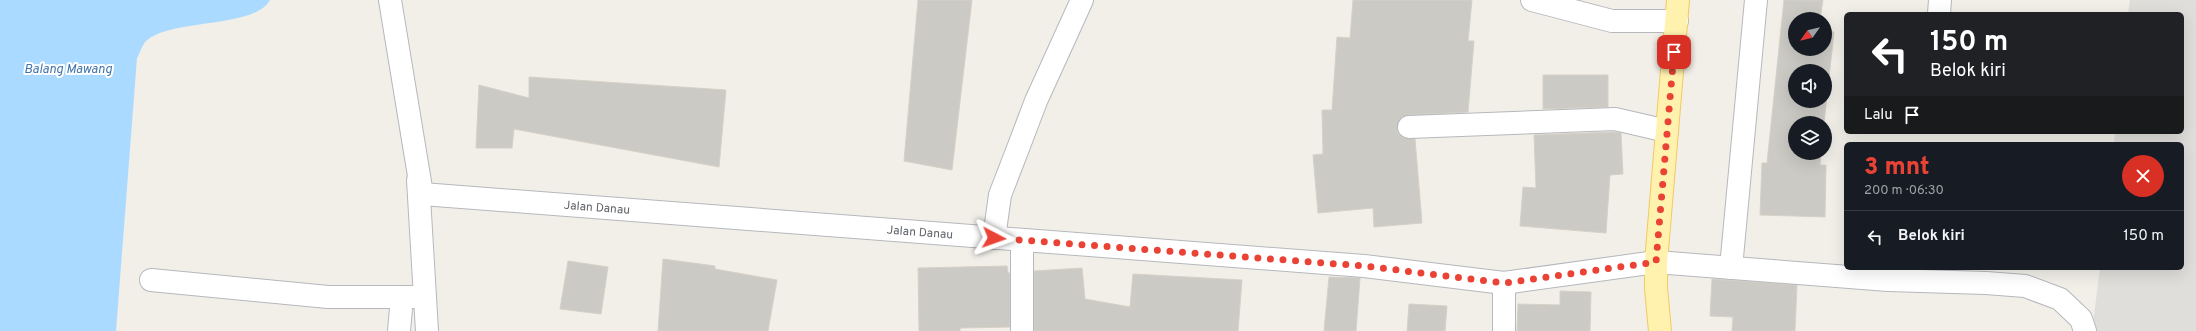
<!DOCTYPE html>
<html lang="id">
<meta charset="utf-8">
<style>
body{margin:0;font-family:Overpass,sans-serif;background:#20242c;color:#f1f3f6;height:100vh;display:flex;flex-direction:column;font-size:15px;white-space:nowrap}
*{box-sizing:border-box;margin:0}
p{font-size:13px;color:#9ea1a6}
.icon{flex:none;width:22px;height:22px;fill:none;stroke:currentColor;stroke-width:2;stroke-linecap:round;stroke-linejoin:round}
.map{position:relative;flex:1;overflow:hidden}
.panel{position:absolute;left:1844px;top:142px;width:340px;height:128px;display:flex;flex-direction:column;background:#171b24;border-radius:6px;box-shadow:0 4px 16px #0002}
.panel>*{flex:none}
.guide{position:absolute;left:1844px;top:12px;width:340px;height:122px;border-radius:6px;box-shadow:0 4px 16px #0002;background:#202124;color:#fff;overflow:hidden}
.needle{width:26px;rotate:236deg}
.tools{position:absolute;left:1788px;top:12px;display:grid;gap:8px}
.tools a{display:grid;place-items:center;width:44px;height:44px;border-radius:50%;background:#171b24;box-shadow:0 4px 16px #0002;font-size:20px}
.pin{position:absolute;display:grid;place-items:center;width:34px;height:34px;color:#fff;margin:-17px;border-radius:8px;box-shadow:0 2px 6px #0006}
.me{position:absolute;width:44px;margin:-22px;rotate:94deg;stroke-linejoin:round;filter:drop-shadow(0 0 3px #0008)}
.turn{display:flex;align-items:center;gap:14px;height:84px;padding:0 20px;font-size:18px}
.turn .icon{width:52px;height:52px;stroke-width:2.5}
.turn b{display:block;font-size:28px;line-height:34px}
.then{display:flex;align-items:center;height:38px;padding:0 20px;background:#0003;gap:8px;font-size:15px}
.round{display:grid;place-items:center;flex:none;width:42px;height:42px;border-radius:21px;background:#20242c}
.head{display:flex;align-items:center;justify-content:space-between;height:68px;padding:0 20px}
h1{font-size:24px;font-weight:800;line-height:30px;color:#ea4335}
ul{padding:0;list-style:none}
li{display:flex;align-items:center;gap:12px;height:52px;padding:0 20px;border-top:1px solid #363941}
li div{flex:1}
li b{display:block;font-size:15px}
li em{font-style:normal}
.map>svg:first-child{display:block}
.industrial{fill:#e0deda}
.water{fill:#aadaff}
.building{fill:#cccac5;stroke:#d6d1c6;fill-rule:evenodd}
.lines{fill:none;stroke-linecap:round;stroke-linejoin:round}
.street-casing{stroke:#b5b8bc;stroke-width:24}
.primary-casing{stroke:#f2c960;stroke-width:24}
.street{stroke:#fff;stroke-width:22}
.primary{stroke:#fff2af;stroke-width:22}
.route{stroke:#ea4335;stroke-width:7;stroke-dasharray:0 12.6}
.labels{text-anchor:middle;stroke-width:4;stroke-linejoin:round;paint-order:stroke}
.street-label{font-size:12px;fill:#5f6368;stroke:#fff}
.water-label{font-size:13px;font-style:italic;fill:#4174aa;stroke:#fff}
</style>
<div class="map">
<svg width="2196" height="331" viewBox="0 0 2196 331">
<rect width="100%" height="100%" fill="#f1efe8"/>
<!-- industrial -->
<path class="industrial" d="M 2130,0 L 2196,0 L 2196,331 L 2092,331 L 2100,268 L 2182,268 L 2182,144 L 2114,144 L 2115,132 L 2182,132 L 2182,14 L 2128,14 Z"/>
<!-- water -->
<path class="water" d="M 0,0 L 270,0 C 254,29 171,18 146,41 C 142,45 140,53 137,58 L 116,331 L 0,331 Z"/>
<!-- building -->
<path class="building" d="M 918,0 L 972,0 L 952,170 L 904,161 Z
M 1353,0 L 1472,0 L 1468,41 L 1474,41 L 1468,112 L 1408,115 L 1402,117 L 1397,127 L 1398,133 L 1403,138 L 1415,139 L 1422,223 L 1374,227 L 1373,208 L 1318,213 L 1313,155 L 1323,154 L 1322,110 L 1332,110 L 1337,37 L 1350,38 Z
M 1784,0 L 1823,0 L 1820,19 L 1795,19 L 1795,49 L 1825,49 L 1825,31 L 1834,32 L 1824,123 L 1795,123 L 1795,153 L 1821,153 L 1820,165 L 1826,165 L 1825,217 L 1760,215 L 1762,163 L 1767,163 ZM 1795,71 L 1825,71 L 1825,101 L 1795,101 Z
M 1543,75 L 1608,75 L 1608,107 L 1543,109 Z
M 529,77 L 726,90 L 719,167 L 514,129 L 512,148 L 476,148 L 479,85 L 529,98 Z
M 1614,132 L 1621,133 L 1623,174 L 1610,175 L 1606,233 L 1520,226 L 1523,187 L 1536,188 L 1534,135 Z
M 663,259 L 715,266 L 715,269 L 777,280 L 768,331 L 658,331 Z
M 568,261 L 608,267 L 601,314 L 560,309 Z
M 1007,266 L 1008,273 L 1010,273 L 1010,327 L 960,328 L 960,331 L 919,331 L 918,268 Z
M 1082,268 L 1085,299 L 1130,307 L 1133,274 L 1242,280 L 1238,331 L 1034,331 L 1034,271 Z
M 1329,277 L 1360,278 L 1356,331 L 1324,331 Z
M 1712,279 L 1797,285 L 1795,331 L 1732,331 L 1733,317 L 1710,316 Z
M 1560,291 L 1591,292 L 1590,331 L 1517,331 L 1518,304 L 1560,305 Z
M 1409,304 L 1447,306 L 1445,331 L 1407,331 Z"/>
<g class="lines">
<defs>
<g id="street">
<path id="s1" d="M 390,0 L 422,194 L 1364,266 L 1504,283 L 1656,262 L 1888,280 L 1986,283 L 2025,286 L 2060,299 L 2081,319 L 2085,331"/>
<path d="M 1532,0 L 1612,21 L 1677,21"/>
<path d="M 1939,14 L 1940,0"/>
<path d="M 1409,127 L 1615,119 L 1667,131"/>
<path d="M 418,180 L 427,331"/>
<path d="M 994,238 L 1000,195 L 1017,151 L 1036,101 L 1082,0"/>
<path d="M 1731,268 L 1756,0"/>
<path d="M 151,280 L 328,297 L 424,297"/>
<path d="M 399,331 L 402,297"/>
<path d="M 1022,331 L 1022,240"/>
<path d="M 1504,331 L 1504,283"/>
</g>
<path id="primary" d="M 1660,331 L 1656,288 L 1656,262 L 1678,0"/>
</defs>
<!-- street casing -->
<use href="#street" class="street-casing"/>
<!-- primary casing -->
<use href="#primary" class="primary-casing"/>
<!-- street -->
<use href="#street" class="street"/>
<!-- primary -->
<use href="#primary" class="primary"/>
</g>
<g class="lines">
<!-- route -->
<path class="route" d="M 994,238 L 1364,266 L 1504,283 L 1656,262 L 1674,52"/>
</g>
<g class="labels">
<!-- street labels -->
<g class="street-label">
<text dy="4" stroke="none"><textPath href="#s1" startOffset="372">Jalan Danau</textPath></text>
<text dy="4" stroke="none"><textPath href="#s1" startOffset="696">Jalan Danau</textPath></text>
</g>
<!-- water labels -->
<g class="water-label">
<text x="68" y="73">Balang Mawang</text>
</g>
</g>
</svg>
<div class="tools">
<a><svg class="needle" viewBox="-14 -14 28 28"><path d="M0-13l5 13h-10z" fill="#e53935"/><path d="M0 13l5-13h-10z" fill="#9ea1a6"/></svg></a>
<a><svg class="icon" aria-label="sound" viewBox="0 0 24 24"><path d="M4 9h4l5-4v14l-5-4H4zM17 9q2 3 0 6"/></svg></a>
<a><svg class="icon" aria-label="layers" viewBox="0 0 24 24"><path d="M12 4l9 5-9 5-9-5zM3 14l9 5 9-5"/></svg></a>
</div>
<div class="pin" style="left:1674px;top:52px;background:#d93025"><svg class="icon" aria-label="arrive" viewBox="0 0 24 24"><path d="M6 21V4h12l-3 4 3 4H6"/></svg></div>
<svg class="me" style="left:994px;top:238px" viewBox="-20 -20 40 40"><path d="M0-17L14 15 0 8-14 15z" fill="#ea4335" stroke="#fff" stroke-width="4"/></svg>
<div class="guide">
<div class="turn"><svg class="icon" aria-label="left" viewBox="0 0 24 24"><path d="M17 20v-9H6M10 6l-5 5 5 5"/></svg><div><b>150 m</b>Belok kiri</div></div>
<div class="then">Lalu<svg class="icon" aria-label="arrive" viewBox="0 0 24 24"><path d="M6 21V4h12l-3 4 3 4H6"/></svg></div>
</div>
<section class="panel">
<div class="head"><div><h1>3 mnt</h1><p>200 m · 06:30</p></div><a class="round" style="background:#d93025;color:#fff"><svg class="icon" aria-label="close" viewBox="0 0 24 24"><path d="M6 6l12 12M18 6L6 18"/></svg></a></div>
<ul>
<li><svg class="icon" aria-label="left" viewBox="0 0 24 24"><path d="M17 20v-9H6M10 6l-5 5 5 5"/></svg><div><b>Belok kiri</b></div><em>150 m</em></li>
</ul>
</section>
</div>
